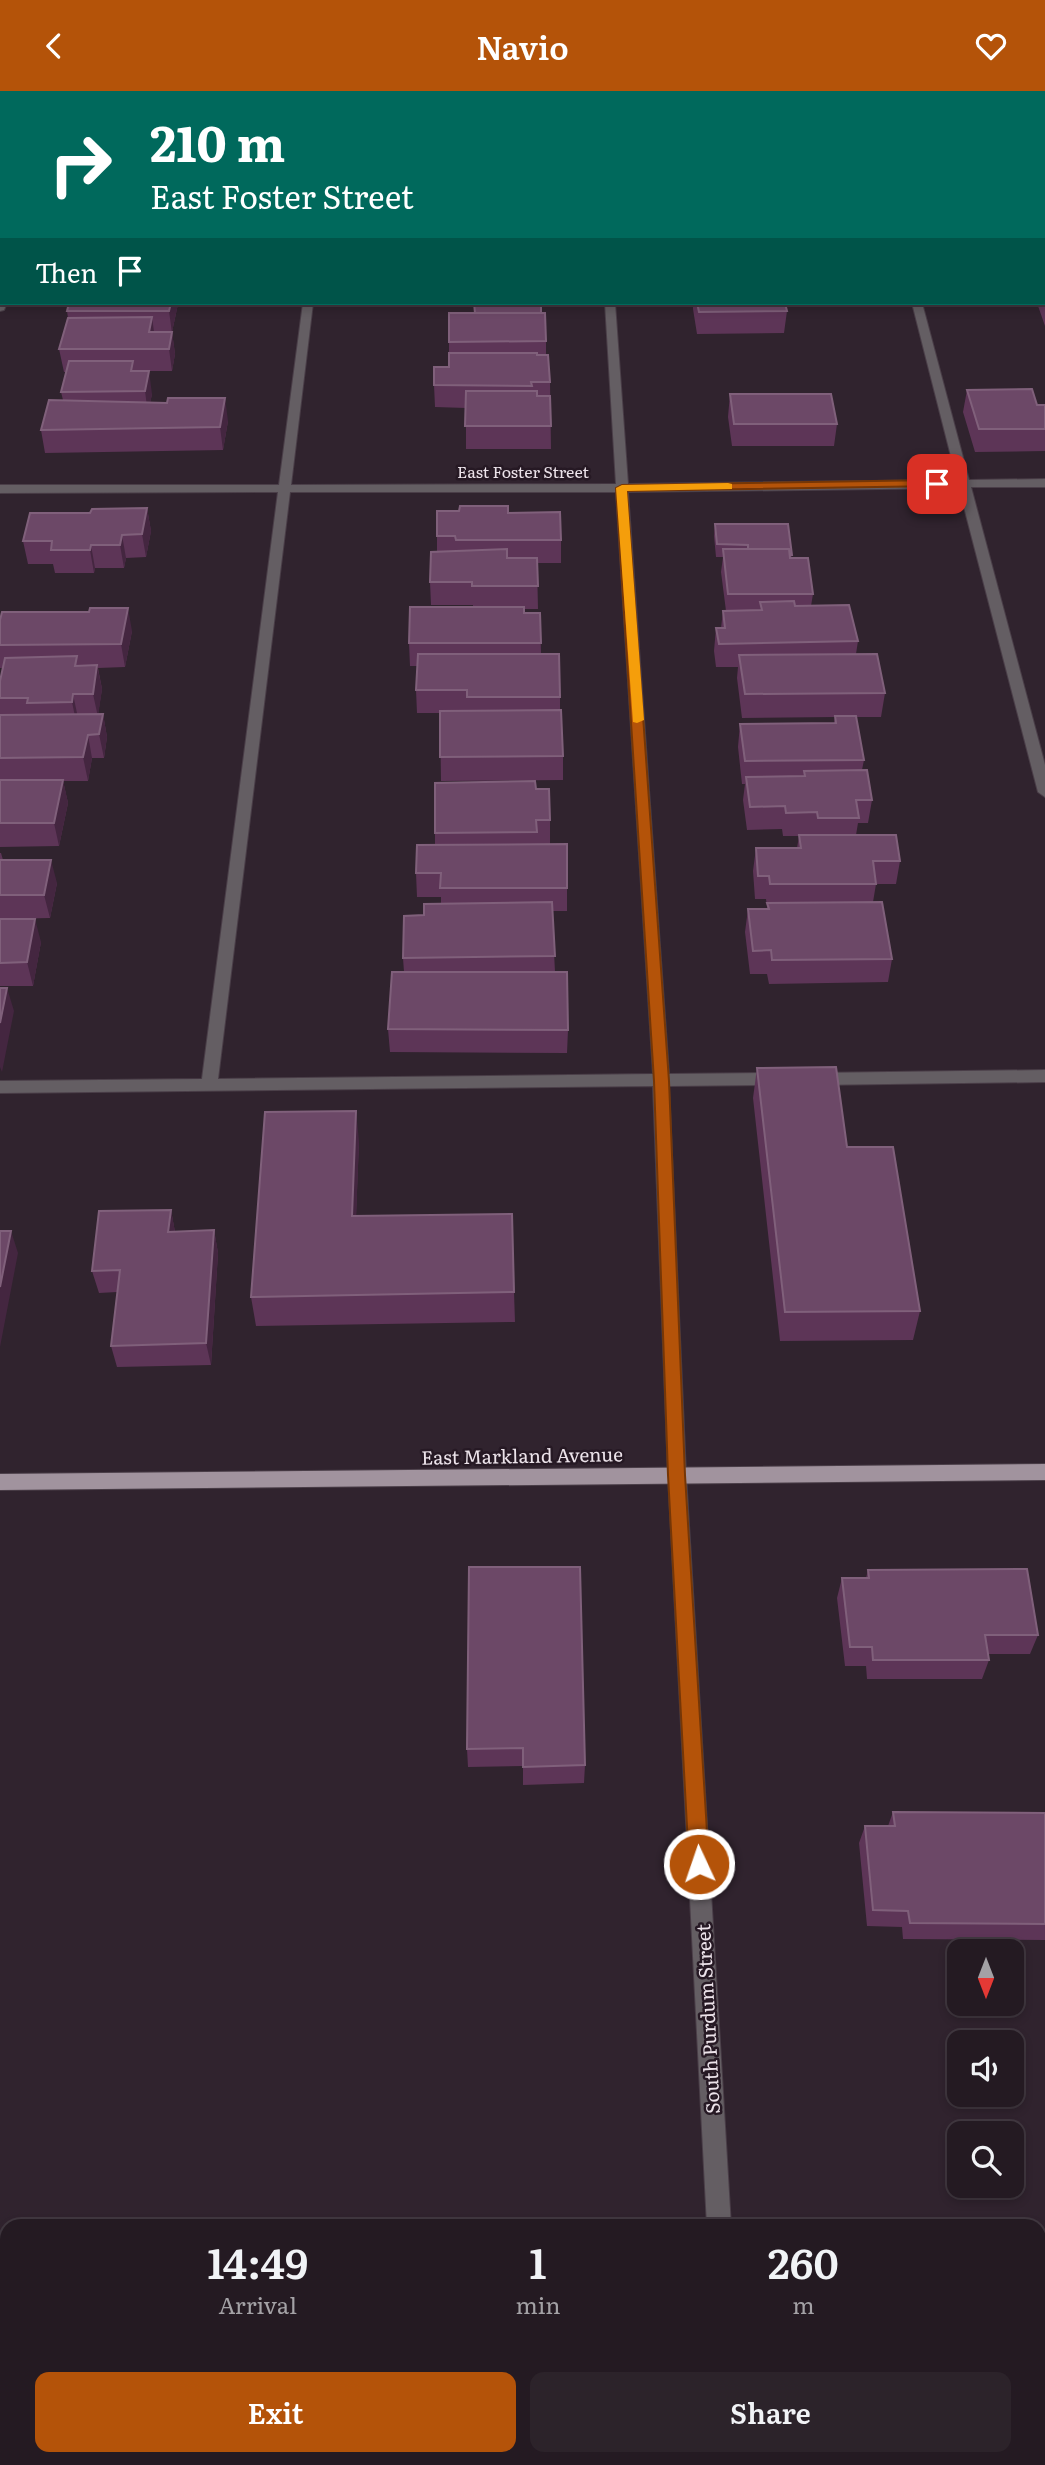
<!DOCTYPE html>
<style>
body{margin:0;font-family:Literata,serif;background:#2c232a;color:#f1f3f6;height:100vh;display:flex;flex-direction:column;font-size:26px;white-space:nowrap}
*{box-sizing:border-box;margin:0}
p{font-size:23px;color:#a3a1a5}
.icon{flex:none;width:38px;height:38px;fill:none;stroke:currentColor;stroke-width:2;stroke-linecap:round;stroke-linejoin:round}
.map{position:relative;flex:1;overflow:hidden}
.drawer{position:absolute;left:0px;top:2128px;width:1046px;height:247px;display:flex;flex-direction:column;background:#241a22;border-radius:21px 21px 0 0;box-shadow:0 4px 10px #0003,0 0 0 2px #413840}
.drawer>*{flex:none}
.hud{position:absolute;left:0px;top:0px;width:1046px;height:214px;box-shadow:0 4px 10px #0003,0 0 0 2px #413840;background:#00695c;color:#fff;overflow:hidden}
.needle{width:46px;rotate:180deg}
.buttons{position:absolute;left:947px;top:1848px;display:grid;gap:14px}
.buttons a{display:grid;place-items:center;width:77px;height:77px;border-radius:14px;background:#241a22;box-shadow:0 4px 10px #0003,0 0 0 2px #413840;font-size:35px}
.pin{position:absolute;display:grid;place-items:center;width:60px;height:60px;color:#fff;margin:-30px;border-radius:14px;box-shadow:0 4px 10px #0006}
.me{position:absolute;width:77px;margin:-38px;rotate:357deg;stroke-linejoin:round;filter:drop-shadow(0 0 5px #0008)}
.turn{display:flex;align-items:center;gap:24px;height:147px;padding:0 35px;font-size:32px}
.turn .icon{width:91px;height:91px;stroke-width:2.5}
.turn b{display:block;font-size:49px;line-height:60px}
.then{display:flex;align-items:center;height:66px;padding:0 35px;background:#0003;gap:14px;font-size:26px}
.eta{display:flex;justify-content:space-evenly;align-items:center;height:119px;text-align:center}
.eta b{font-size:42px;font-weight:600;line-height:49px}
.action{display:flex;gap:14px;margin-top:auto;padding:14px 35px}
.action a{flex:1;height:80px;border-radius:14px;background:#b45309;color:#fff;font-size:28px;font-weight:600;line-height:80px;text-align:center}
.action a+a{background:#2c232a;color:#f1f3f6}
header{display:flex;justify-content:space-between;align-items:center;height:91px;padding:0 35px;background:#b45309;color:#fff;font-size:32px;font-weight:600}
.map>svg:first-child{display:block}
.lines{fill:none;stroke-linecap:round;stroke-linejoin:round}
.minor-casing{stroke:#4a3e48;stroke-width:2}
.major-casing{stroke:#4a3e48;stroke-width:2}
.minor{fill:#645e63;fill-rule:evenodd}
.major{fill:#a1939e;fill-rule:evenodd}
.wall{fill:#5d3557}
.shaded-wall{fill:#442640}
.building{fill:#6c4867;stroke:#80607b;stroke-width:2}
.route{fill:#b45309;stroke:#753606;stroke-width:2}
.slow{fill:#f59e0b}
.labels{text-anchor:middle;stroke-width:5;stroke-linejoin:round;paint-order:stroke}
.far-street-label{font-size:16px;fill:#ece3ea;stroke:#261924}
.street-label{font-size:19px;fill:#ece3ea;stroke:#261924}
</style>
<header><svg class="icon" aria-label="back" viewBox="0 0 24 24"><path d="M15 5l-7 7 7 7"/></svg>Navio<svg class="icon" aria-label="heart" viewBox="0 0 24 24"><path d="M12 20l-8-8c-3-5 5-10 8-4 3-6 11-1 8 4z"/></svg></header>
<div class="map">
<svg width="1045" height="2374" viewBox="0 0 1045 2374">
<rect width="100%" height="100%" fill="#30232e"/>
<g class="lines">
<defs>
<path id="minor" d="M 61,0 L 71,0 L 60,2 Z
M 329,0 L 339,0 L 339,2 L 329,2 Z
M 590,0 L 600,0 L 601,2 L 591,2 Z
M 857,0 L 867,0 L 867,2 L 857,2 Z
M 0,209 L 7,212 L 4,219 L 0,220 Z
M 303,212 L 313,212 L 291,394 L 616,393 L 605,212 L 615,212 L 628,393 L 957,389 L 912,212 L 922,212 L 969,389 L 1045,388 L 1045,396 L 971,396 L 1045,674 L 1045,706 L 1038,701 L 959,397 L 628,401 L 669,983 L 777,982 L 785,988 L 777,994 L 669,995 L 686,1384 L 731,2135 L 707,2135 L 668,1384 L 653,995 L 0,1002 L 0,990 L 202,988 L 278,401 L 0,402 L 0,394 L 279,394 ZM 290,401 L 616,401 L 653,983 L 218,988 Z
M 1045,979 L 1045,991 L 815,994 L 807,988 L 815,982 Z
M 720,2368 L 746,2368 L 746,2374 L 720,2374 Z"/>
<path id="major" d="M 1045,1373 L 1045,1389 L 0,1399 L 0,1383 Z"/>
</defs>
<!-- minor casing -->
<use href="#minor" class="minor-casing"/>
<!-- major casing -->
<use href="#major" class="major-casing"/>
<!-- minor -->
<use href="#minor" class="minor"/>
<!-- major -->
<use href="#major" class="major"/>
</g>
<!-- wall -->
<path class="wall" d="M 664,0 L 760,0 L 760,2 L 664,2 Z
M 988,0 L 1045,0 L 1045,235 L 1037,212 L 1045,212 L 1045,2 L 988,2 Z
M 693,212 L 785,212 L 787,220 L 784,242 L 697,243 L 693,218 Z
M 178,213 L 172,241 L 175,263 L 172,280 L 135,280 L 152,303 L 150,312 L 228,330 L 223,359 L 45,362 L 41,339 L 63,309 L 61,301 L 66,281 L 64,281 L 59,258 L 68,227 L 67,220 Z
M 449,222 L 541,222 L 546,250 L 546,264 L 550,291 L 551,358 L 466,358 L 466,317 L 435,316 L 434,294 L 449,276 Z
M 967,299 L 1037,314 L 1045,314 L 1045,360 L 975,361 L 963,321 Z
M 730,303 L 837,333 L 834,355 L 732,355 L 728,326 Z
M 147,417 L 151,440 L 146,466 L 126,467 L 124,477 L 95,477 L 94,482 L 55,482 L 53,473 L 28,473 L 23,450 L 90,422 Z
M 508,422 L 561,449 L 561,472 L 537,472 L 538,518 L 524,518 L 524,522 L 540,522 L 541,563 L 560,606 L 560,619 L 563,665 L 563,689 L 441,690 L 440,622 L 417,622 L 416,599 L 417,575 L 410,575 L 409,552 L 473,516 L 473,514 L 431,514 L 430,491 L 437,461 L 437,445 Z
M 715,433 L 792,464 L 791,467 L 813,503 L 811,515 L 858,550 L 856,563 L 885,602 L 881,626 L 856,626 L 864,669 L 862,679 L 872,709 L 868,732 L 858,732 L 856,744 L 900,770 L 896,793 L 876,793 L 873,811 L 892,868 L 888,891 L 769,893 L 767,883 L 750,883 L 745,841 L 748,818 L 767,818 L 767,816 L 766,808 L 755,808 L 753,780 L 756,757 L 797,757 L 799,745 L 783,745 L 782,738 L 747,739 L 743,709 L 745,693 L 742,693 L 738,656 L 740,633 L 834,632 L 835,626 L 742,627 L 737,587 L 738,576 L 716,576 L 714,560 L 716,537 L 721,537 L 723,520 L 726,520 L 721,481 L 723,466 L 716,466 L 714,445 Z
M 0,529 L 132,540 L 125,576 L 98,577 L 102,598 L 98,623 L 103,623 L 107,646 L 104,667 L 92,667 L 88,690 L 63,690 L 68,712 L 59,755 L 0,756 L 0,590 L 3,577 L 0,577 Z
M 536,698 L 550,729 L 550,753 L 537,753 L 567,797 L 567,820 L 552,820 L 555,881 L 568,939 L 567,962 L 390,961 L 388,938 L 404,881 L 403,867 L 424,824 L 441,813 L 441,806 L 417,806 L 416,782 L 435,754 L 435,742 Z
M 0,762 L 1,762 L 3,769 L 57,792 L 50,827 L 2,828 L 41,851 L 33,895 L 0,895 Z
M 757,977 L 847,1056 L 920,1220 L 913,1249 L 780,1250 L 753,1007 Z
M 359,1050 L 356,1125 L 514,1201 L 515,1231 L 256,1235 L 251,1206 Z
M 171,1119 L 175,1141 L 214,1139 L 218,1162 L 211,1274 L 117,1276 L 111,1255 L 117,1201 L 99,1202 L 92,1180 Z
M 469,1476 L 585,1674 L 584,1692 L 523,1694 L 523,1675 L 468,1676 L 467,1658 Z
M 868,1479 L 1038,1544 L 1030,1563 L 988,1563 L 989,1569 L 982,1588 L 867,1588 L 866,1575 L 845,1575 L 837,1507 L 842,1487 L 866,1487 Z
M 893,1721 L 1045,1722 L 1045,1849 L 903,1848 L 902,1836 L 867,1835 L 859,1752 L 865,1735 L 888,1735 Z
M 975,2368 L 1040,2368 L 1045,2374 L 976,2374 Z"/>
<!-- shaded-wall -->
<path class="shaded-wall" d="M 171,212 L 178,212 L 178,213 L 172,241 L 175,263 L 172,280 L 169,258 L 172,242 L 169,220 Z
M 152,226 L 155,248 L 149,241 Z
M 149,280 L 152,303 L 148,323 L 145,300 Z
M 225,307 L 228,330 L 223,359 L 220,336 Z
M 147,417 L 151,440 L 146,466 L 142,443 Z
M 122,444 L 126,467 L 124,477 L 120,454 Z
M 91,454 L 95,477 L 94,482 L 90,459 Z
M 128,517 L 132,540 L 125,576 L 121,553 Z
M 97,574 L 102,598 L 98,626 L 93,603 Z
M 73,603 L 78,627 L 77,635 L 72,611 Z
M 103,623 L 107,646 L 104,667 L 99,643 Z
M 88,644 L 92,667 L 88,690 L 83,666 Z
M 63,689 L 68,712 L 59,755 L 54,732 Z
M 51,769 L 57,792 L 50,827 L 44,804 Z
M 35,828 L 41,851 L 33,895 L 27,871 Z
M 7,897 L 14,920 L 2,981 L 0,976 L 0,932 Z
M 356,1020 L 359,1050 L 355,1155 L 352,1125 Z
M 171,1119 L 175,1141 L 168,1141 Z
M 214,1139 L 218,1162 L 211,1274 L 206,1252 Z
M 11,1140 L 18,1162 L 0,1256 L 0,1196 Z"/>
<!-- building -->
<path class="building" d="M 145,0 L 206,0 L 206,2 L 145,2 Z
M 245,0 L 307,0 L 307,2 L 245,2 Z
M 69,212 L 171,212 L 169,220 L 67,220 Z
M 474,212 L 541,212 L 541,222 L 475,222 Z
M 697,212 L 785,212 L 787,220 L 699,221 Z
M 449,222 L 545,222 L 546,250 L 449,251 Z
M 152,226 L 149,241 L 172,241 L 169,258 L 59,258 L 68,227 Z
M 449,262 L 537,262 L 537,264 L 548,264 L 550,291 L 531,291 L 532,295 L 434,294 L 434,276 L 449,276 Z
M 69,270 L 133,270 L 131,280 L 149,280 L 145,300 L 61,301 Z
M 1032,298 L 1037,314 L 1045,314 L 1045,338 L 979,338 L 967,299 Z
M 466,300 L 537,300 L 537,305 L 550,305 L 551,335 L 465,335 Z
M 730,303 L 831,303 L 837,333 L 734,333 Z
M 168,307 L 225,307 L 220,336 L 41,339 L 49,309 L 167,312 Z
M 460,415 L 508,415 L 508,422 L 560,421 L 561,449 L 456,449 L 455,445 L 437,445 L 437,420 L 459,420 Z
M 147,417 L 142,443 L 122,444 L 120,454 L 91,454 L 90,459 L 51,459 L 52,450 L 23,450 L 30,422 L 90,422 L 92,418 Z
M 715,433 L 788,433 L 792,464 L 790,464 L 789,458 L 748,458 L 748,454 L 717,453 Z
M 507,458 L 507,467 L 537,467 L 538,495 L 472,495 L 472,491 L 430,491 L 431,461 Z
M 723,458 L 789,458 L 790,467 L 808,467 L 813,503 L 728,503 Z
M 794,510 L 795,515 L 849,514 L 858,550 L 719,553 L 716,537 L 725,537 L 723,520 L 762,519 L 760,511 Z
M 410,516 L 524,516 L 524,522 L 540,522 L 541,552 L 409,552 Z
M 90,517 L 128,517 L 121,553 L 0,554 L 0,529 L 2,521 L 89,521 Z
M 418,563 L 559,563 L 560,606 L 467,606 L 467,599 L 416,599 Z
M 877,563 L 885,602 L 745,603 L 739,564 Z
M 77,565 L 75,575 L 97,574 L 93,603 L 73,603 L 72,611 L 27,612 L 28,607 L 0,607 L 0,590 L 5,567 Z
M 561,619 L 563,665 L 440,666 L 440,620 Z
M 103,623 L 99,643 L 88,644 L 83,666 L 0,667 L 0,624 Z
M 835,625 L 856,625 L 864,669 L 745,670 L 740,633 L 836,632 Z
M 867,679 L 872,709 L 856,709 L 859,727 L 818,727 L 817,721 L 786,722 L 785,715 L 750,716 L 746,686 L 805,685 L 804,680 Z
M 0,689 L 63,689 L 54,732 L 0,732 Z
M 535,690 L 536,698 L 549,698 L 550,729 L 536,729 L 537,741 L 435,742 L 435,692 Z
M 799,744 L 896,744 L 900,770 L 873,770 L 876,793 L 770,793 L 769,785 L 758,785 L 756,757 L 801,757 Z
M 567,753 L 567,797 L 440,797 L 441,782 L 416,782 L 417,754 Z
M 0,769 L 51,769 L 44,804 L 0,804 Z
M 552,811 L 555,865 L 403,867 L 404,825 L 424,824 L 424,813 Z
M 882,811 L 892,868 L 772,869 L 771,859 L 753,860 L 748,818 L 769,818 L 767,812 Z
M 0,828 L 35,828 L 27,871 L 0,872 Z
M 392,881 L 567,881 L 568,939 L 388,938 Z
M 0,897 L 7,897 L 0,932 Z
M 836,976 L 847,1056 L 893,1056 L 920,1220 L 785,1221 L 757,977 Z
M 356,1020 L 352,1125 L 512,1123 L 514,1201 L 251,1206 L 265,1021 Z
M 171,1119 L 168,1141 L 214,1139 L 206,1252 L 111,1255 L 120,1179 L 92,1180 L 99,1120 Z
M 0,1140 L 11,1140 L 0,1196 Z
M 469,1476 L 580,1476 L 585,1674 L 523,1676 L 523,1657 L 467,1658 Z
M 1027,1478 L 1038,1544 L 985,1544 L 989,1569 L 873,1569 L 872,1556 L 850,1556 L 842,1487 L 869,1487 L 868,1479 Z
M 893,1721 L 1045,1722 L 1045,1833 L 910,1832 L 908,1820 L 873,1819 L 865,1735 L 895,1735 Z
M 1045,2331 L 1045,2374 L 986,2374 L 985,2368 L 1040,2368 L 1040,2332 Z
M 279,2368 L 536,2368 L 536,2374 L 278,2374 Z"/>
<!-- route -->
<path class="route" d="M 937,389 L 943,393 L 941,395 L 627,400 L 669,990 L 685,1384 L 709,1773 L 706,1780 L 699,1783 L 692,1780 L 689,1773 L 668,1384 L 654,990 L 616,397 L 622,394 Z"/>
<!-- slow -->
<path class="slow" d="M 728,392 L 732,393 L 732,398 L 627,400 L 644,629 L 637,632 L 633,631 L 616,397 L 622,394 Z"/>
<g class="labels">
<!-- far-street labels -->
<g class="far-street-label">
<text x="523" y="387">East Foster Street</text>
</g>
<!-- street labels -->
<g class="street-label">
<text transform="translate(522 1365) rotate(-1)" y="7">East Markland Avenue</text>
<text transform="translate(708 1928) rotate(-93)" y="7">South Purdum Street</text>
</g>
</g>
</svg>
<div class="buttons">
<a><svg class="needle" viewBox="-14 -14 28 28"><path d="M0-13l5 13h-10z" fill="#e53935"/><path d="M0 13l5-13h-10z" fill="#a3a1a5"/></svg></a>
<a><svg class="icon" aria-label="sound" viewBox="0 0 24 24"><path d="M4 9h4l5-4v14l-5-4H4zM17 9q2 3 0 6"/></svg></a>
<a><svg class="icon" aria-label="search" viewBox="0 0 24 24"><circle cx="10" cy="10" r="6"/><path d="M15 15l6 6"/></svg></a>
</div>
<div class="pin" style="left:937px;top:393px;background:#d93025"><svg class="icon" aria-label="arrive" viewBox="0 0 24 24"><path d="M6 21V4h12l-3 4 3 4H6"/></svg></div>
<svg class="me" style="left:699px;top:1773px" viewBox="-20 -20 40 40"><circle r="17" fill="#b45309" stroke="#fff" stroke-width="3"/><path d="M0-11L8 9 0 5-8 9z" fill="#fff"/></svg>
<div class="hud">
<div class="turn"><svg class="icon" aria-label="right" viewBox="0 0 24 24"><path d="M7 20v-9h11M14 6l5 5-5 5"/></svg><div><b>210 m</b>East Foster Street</div></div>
<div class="then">Then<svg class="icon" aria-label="arrive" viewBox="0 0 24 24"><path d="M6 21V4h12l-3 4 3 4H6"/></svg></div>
</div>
<section class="drawer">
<div class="eta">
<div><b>14:49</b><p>Arrival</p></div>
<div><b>1</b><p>min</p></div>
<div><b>260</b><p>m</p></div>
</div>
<div class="action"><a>Exit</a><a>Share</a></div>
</section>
</div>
